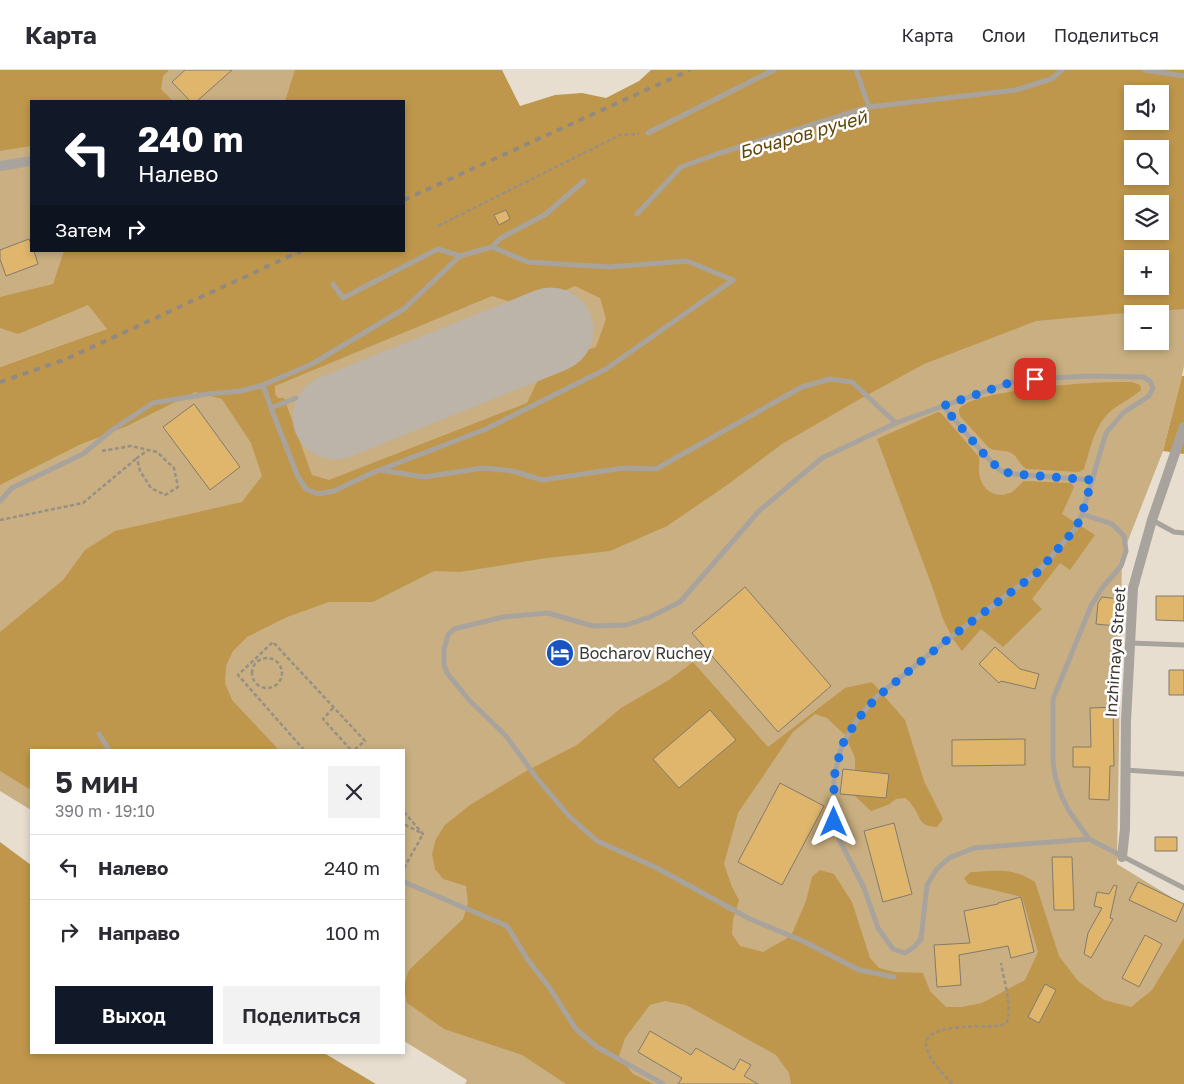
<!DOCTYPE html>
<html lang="ru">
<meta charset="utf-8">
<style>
body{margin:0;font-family:"Golos Text",sans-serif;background:#f2f2f3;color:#2b2b33;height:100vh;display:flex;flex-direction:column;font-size:19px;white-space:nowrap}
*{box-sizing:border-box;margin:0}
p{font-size:16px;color:#7c7c81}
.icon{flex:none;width:28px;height:28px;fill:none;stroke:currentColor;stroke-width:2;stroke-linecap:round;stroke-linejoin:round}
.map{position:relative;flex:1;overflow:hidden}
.side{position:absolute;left:30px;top:679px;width:375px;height:305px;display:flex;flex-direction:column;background:#fff;border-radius:0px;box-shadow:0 2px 8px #0003}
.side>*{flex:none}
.guide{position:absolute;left:30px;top:30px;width:375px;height:152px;border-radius:0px;box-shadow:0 2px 8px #0003;background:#111827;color:#fff;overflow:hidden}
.buttons{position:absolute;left:1124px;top:15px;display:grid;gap:10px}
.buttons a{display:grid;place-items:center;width:45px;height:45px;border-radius:0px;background:#fff;box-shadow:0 2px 8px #0003;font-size:25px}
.pin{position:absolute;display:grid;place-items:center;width:42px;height:42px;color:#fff;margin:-21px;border-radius:10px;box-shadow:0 2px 8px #0006}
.me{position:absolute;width:55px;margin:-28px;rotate:0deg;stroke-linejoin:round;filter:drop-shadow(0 0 4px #0008)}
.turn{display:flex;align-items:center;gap:18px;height:105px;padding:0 25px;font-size:22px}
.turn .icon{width:65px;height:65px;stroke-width:2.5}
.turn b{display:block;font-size:35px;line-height:42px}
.then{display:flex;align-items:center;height:48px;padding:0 25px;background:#0003;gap:10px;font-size:19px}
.round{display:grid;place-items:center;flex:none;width:52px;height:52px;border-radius:0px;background:#f2f2f3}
.overview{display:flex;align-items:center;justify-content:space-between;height:85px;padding:0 25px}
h1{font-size:30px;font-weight:600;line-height:38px}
.button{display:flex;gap:10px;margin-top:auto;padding:10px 25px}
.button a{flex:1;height:58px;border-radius:0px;background:#111827;color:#fff;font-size:20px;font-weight:600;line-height:58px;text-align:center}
.button a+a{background:#f2f2f3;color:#2b2b33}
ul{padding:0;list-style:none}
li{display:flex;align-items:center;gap:15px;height:65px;padding:0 25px;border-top:1px solid #e1e1e2}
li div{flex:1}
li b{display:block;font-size:19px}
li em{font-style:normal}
header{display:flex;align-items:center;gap:30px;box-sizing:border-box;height:70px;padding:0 25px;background:#fff;border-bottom:1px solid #e1e1e2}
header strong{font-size:24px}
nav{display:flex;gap:28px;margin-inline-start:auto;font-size:18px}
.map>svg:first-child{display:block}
.green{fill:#c9af81;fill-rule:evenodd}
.forest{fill:#bf974c;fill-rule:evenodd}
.water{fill:#bf964b}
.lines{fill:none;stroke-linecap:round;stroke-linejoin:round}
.stream{stroke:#bf964b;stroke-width:4}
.runway{stroke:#bcb4a8;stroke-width:85}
.building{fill:#dfb66b;stroke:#837b6d}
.path{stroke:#969085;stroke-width:2.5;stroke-dasharray:4 2.5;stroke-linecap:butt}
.service{stroke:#a8a49d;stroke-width:5}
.minor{stroke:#a8a49d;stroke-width:10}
.rail{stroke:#918a80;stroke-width:4;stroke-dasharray:6 6;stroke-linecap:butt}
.route{stroke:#1a73e8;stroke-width:9;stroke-dasharray:0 16.2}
.labels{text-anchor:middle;stroke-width:5;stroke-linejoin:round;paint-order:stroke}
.street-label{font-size:16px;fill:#3b3731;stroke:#fff}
.poi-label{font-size:16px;fill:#3b3731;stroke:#fff;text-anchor:start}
.water-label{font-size:18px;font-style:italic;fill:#624608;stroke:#fff}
</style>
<header>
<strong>Карта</strong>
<nav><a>Карта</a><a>Слои</a><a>Поделиться</a></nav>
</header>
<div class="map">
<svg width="1184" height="1014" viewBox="0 0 1184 1014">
<rect width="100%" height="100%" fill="#e7decf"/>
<!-- green -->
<path class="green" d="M 0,0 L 502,0 L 404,31 L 31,31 L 31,181 L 268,181 L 107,259 L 0,297 Z
M 1148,10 L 1184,48 L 1184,296 L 1182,306 L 1163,381 L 1122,486 L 1117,794 L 1184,835 L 1184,961 L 1112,1014 L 465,1014 L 467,1010 L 404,971 L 404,680 L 31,680 L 31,740 L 0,721 L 0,368 ZM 1132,24 L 1160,24 L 1160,51 L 1132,51 ZM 1132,79 L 1160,79 L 1160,106 L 1132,106 ZM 1132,134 L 1160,134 L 1160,161 L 1132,161 ZM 1132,189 L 1160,189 L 1160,216 L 1132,216 ZM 1132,244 L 1160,244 L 1160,271 L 1132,271 Z"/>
<!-- forest -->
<path class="forest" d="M 0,0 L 169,0 L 163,6 L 161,19 L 173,31 L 31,31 L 31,76 L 0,81 Z
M 295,0 L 502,0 L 520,36 L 555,25 L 582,23 L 606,28 L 639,11 L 651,0 L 1184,0 L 1184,239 L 1113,244 L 1036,251 L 924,294 L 860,329 L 782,374 L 727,415 L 667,456 L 610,481 L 547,488 L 460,502 L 434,501 L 373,532 L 329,532 L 287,547 L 247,567 L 233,581 L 226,596 L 225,613 L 232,630 L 279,680 L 31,680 L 31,720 L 0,701 L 0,562 L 63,510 L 85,480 L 115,461 L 242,432 L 262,406 L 251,373 L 222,329 L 195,322 L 127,356 L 79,375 L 0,415 L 0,297 L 107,259 L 88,235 L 18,264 L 0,258 L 0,227 L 53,214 L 64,181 L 404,181 L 404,31 L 285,31 ZM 1132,24 L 1160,24 L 1160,51 L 1132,51 ZM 1132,79 L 1160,79 L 1160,106 L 1132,106 ZM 1132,134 L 1160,134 L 1160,161 L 1132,161 ZM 1132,189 L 1160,189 L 1160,216 L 1132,216 ZM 575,216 L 600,228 L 606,249 L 596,277 L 545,295 L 527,333 L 329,410 L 312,405 L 284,328 L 278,328 L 275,324 L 275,316 L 492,226 L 526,237 Z
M 1182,306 L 1184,306 L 1184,384 L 1163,381 Z
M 1116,312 L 1132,312 L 1140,315 L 1141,320 C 1132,328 1121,333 1112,340 C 1094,355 1091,378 1084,399 L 1079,402 L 1027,399 C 1020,396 1019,389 1013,384 C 1006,379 997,382 989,378 L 960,346 L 959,342 L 959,339 C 972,320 1090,312 1116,312 Z
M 938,342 L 941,343 L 979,387 C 980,393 978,398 979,403 C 981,420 996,430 1012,422 C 1017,419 1019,414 1024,411 L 1071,413 L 1074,417 L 1062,444 L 1095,465 L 1070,500 L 1060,493 L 1032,529 L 1042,539 L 1003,577 L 981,559 L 962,581 L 953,569 L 943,549 L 932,516 L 877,369 Z
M 693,592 L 768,677 L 845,618 L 872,612 L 905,650 L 924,711 L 943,749 L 937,757 C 916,756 922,746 911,734 C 910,731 907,730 905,728 L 896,729 L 888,735 L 871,741 L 855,726 L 855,688 L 845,665 L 827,648 L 815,644 L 793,662 L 738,743 L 724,794 L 732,817 L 739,830 L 733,850 L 732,864 L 740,876 L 763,882 L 791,866 L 806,831 L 812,807 L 820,800 L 834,804 L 852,832 L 870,888 L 879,898 L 895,902 L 923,903 L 930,921 L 946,937 L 962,937 L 982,933 L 1025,910 L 1038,882 L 1022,827 L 968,814 L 964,808 L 971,802 C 997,801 1012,797 1035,812 L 1059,886 L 1078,911 L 1104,930 L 1131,937 L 1152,920 L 1184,868 L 1184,1014 L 791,1014 L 789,1003 L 776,985 L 686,935 L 665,931 L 650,935 L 625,968 L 619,986 L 633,1004 L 654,1014 L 566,1014 L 522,985 L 444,959 L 407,933 L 404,920 L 404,915 L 409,900 L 463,849 L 468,833 L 466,816 L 443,809 L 435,799 L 432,784 L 436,769 L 445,755 L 470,735 L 528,700 L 577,675 L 621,638 L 669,610 Z"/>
<!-- water -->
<path class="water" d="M 0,772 L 31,795 L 31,982 L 324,983 L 376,1014 L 0,1014 Z"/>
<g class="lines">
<!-- stream -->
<path class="stream" d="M 628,176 L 662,130 L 674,120 L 706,111 L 857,60 L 1026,39 L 1051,31 L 1072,19 L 1094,0"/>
<!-- runway -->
<path class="runway" d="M 335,347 L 551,260"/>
</g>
<!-- building -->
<path class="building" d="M 185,0 L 232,0 L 197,31 L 190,31 L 172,12 Z
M 506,140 L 510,149 L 499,155 L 494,145 Z
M 29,169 L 31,174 L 31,181 L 34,181 L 38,194 L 6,206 L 0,189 L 0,180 Z
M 194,334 L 240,397 L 210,420 L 163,357 Z
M 745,517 L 831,616 L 778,662 L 692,563 Z
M 1156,526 L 1184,526 L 1184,551 L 1156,550 Z
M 1102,527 L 1119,529 L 1116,556 L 1096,554 L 1098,533 Z
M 995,577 L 1020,599 L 1039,604 L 1035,619 L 1001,611 L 999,613 L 979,594 Z
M 1169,600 L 1184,600 L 1184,625 L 1169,625 Z
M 1113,637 L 1114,696 L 1110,696 L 1109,730 L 1089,729 L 1090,697 L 1073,697 L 1073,677 L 1091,677 L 1090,638 Z
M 710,640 L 736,670 L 679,718 L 653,689 Z
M 1025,669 L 1025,695 L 952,696 L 952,670 Z
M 843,699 L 889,704 L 886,728 L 840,724 Z
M 780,713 L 824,736 L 782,815 L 738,792 Z
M 894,753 L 912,824 L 883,832 L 864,761 Z
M 1155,767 L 1177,767 L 1177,781 L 1155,781 Z
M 1052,787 L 1072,787 L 1074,840 L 1054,840 Z
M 1138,812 L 1184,834 L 1176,852 L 1129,830 Z
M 1114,815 L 1117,816 L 1110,848 L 1113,849 L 1091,888 L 1084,884 L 1088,863 L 1102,838 L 1094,836 L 1097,822 L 1109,824 Z
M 1021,827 L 1034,882 L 1011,888 L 1008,876 L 959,885 L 961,915 L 937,917 L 934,875 L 970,873 L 964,841 L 998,834 L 998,833 Z
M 1145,865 L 1162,874 L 1139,917 L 1122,908 Z
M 1045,914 L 1056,920 L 1039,953 L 1028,947 Z
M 650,961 L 691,985 L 696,978 L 734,1000 L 740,989 L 751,995 L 744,1006 L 758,1014 L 678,1014 L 682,1008 L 638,982 Z"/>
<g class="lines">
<!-- path -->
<path class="path" d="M 438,156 L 620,65 L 639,64
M 102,381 L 131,376 L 157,382 L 174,398 L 178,417 L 165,425 L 151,418 L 140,401 L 137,388 L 148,380
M 0,450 L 83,433 L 137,388
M252 603a15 15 0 1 1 30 0a15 15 0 1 1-30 0Z
M 333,638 L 323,649 L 351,680
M 304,680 L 238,605 L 273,572 L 365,671 L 354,680
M 404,742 L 423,764 L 404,754
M 404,798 L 423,764
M 952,1014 C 943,1003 931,993 927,979 C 917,952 985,957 1000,956 L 1007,952 C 1012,933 1004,912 1001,893"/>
<!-- service -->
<path class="service" d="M 856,0 L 869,37
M 1145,0 L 1184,6
M 648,63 L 774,0
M 637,144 L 681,97 L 720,83 L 869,37 L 1016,20 L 1051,9 L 1062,0
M 492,177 L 501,168 L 546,144 L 584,111
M 333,214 L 343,228 L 438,179 L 460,186
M 263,315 L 312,294 L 404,239 L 460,186 L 492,177 L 528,192 L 609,197 L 687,191 L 733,210
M 943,336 L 983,383 L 1001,401 L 1014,404 L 1093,410
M 271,338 L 296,328
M 380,400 L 424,407 L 484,398 L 512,401 L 542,410 L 624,398 L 656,399 L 802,317 L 830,309 L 852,312 L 896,353
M 0,431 L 12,418 L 83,384 L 112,360 L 153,333 L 207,324 L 241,321 L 263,315 L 271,338 L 298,407 L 306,419 L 318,424 L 334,421 L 372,403 L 486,359 L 606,299 L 733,210
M 1082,444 L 1112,454 L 1124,466 L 1126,481 L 1121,496 L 1102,518 L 1091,536 L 1053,629 L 1053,691 L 1055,706 L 1061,725 L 1069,741 L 1089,769
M 1152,450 L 1174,462 L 1184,463
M 1130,573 L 1184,575
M 99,664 L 109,680
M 1125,700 L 1184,704
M 404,812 L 507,856 L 528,890 L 549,917 L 576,959 L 597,977 L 663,1014
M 894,907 L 859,900 L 805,872 L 750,849 L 657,798 L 597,771 L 569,746 L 536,707 L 506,666 L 470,631 L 447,603 L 444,595 L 444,579 L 448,565 L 454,559 L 503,547 L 548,543 L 593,556 L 626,555 L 650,547 L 680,532 L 759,441 L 822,388 L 896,353 L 943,336 L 1018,310 L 1088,306 L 1143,307 L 1150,311 L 1153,318 L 1149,326 L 1123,343 L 1106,363 L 1082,444 L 1076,458 L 1038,502 L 947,570 L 875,628 L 857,650 L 842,675 L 834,707 L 834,752 L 840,771 L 864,818 L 878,858 L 893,879 L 905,883 L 914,877 L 921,869 L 927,815 L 936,800 L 949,788 L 974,778 L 1089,769 L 1184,818"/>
<!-- minor -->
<path class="minor" d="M 0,96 L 31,91
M 1122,787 L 1125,759 L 1126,651 L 1133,518 L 1152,450 L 1184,357"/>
<!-- rail -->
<path class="rail" d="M 404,130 L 690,0
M 0,312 L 64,290 L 301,181"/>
</g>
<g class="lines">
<!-- route -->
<path class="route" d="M 834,752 L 834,707 L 842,675 L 857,650 L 876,628 L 947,570 L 1038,502 L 1076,458 L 1082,444 L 1092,410 L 1014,404 L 1001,401 L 983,383 L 943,336 L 1018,310 L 1035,309"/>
</g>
<!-- icons -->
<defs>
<symbol id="hotel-disc" viewBox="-11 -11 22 22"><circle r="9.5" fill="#1954c0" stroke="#fff"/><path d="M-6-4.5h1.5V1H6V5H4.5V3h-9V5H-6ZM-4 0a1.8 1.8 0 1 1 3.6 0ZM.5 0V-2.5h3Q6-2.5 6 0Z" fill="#fff"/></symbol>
</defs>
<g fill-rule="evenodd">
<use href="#hotel-disc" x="544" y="567" width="32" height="32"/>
</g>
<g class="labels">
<!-- street labels -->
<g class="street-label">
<text transform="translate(1115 582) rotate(-86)" y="6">Inzhirnaya Street</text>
</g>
<!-- poi labels -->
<g class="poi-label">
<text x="579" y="589">Bocharov Ruchey</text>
</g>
<!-- water labels -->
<g class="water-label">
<text transform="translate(803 65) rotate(-16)" y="6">Бочаров ручей</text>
</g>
</g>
</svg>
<div class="buttons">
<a><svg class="icon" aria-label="sound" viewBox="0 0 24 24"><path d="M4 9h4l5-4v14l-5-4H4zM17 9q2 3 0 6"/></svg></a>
<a><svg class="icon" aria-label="search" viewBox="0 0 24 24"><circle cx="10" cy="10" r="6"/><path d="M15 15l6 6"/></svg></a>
<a><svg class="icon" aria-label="layers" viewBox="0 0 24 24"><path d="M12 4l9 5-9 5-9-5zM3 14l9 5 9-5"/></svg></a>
<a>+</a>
<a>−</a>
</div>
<div class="pin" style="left:1035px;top:309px;background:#d93025"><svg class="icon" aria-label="arrive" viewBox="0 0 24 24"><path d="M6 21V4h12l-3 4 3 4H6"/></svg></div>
<svg class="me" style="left:834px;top:752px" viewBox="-20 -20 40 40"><path d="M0-17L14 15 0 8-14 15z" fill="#1a73e8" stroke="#fff" stroke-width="4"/></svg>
<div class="guide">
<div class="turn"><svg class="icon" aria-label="left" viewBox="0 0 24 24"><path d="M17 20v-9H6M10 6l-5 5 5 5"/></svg><div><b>240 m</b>Налево</div></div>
<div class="then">Затем<svg class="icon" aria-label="right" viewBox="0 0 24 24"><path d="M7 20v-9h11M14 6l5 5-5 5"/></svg></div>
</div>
<section class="side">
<div class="overview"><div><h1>5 мин</h1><p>390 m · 19:10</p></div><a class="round"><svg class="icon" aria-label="close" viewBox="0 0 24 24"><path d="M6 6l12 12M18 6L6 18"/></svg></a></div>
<ul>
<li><svg class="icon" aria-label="left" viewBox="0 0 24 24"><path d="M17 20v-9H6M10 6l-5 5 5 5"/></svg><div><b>Налево</b></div><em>240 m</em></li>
<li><svg class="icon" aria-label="right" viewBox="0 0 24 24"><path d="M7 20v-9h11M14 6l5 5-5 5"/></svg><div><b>Направо</b></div><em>100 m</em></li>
</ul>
<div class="button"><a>Выход</a><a>Поделиться</a></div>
</section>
</div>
